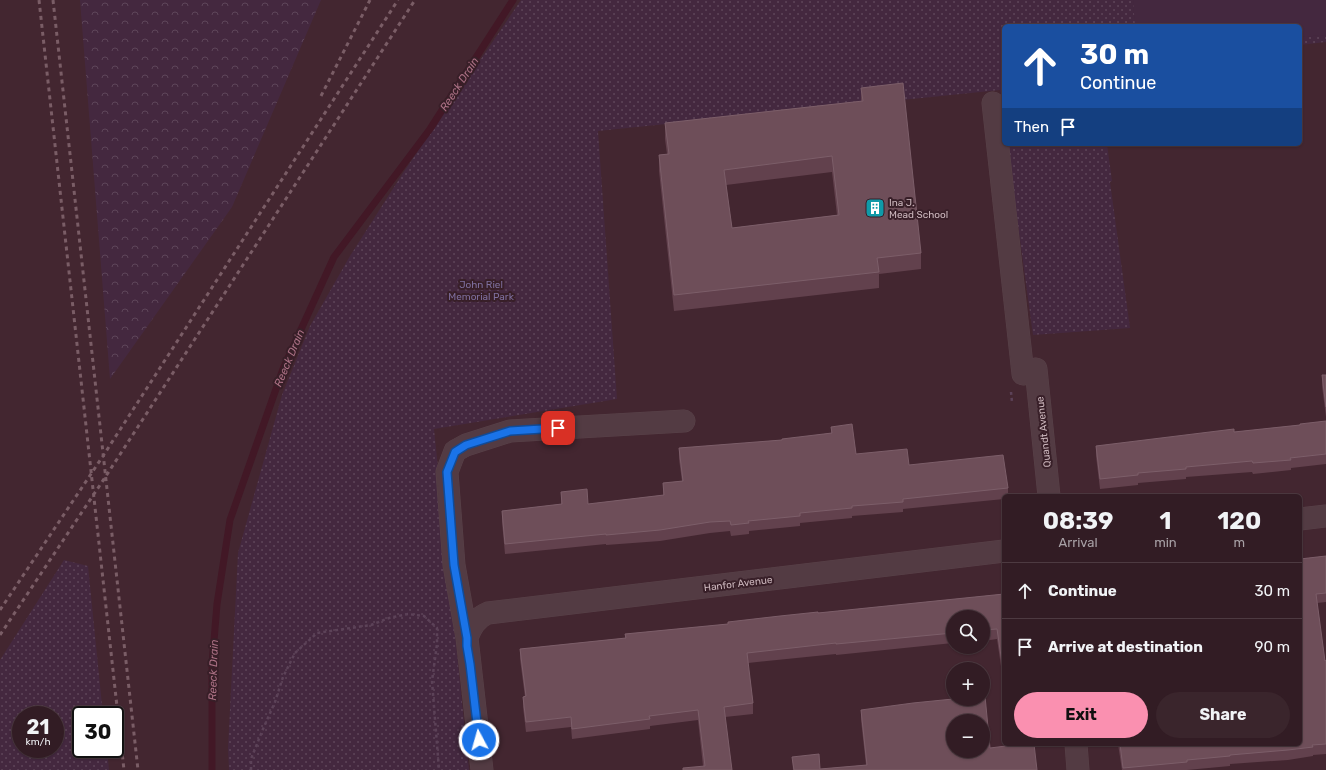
<!DOCTYPE html>
<meta charset="utf-8">
<style>
body{margin:0;font-family:Rubik,sans-serif;background:#3a252c;color:#f1f3f6;height:100vh;display:flex;flex-direction:column;font-size:15px;white-space:nowrap}
*{box-sizing:border-box;margin:0}
p{font-size:13px;color:#a8a1a6}
.icon{flex:none;width:22px;height:22px;fill:none;stroke:currentColor;stroke-width:2;stroke-linecap:round;stroke-linejoin:round}
.map{position:relative;flex:1;overflow:hidden}
.side{position:absolute;left:1002px;top:494px;width:300px;height:252px;display:flex;flex-direction:column;background:#321c24;border-radius:6px;box-shadow:0 1px 3px #0004,0 0 0 1px #4d3a41}
.side>*{flex:none}
.guide{position:absolute;left:1002px;top:24px;width:300px;height:122px;border-radius:6px;box-shadow:0 1px 3px #0004,0 0 0 1px #4d3a41;background:#1a4fa0;color:#fff;overflow:hidden}
.fabs{position:absolute;left:946px;top:610px;display:grid;gap:8px}
.fabs a{display:grid;place-items:center;width:44px;height:44px;border-radius:50%;background:#321c24;box-shadow:0 1px 3px #0004,0 0 0 1px #4d3a41;font-size:20px}
.speed{position:absolute;left:12px;top:706px;display:flex;gap:8px;font-size:20px;font-weight:700;text-align:center}
.speed>*{display:grid;place-content:center;width:52px;height:52px;border-radius:50%;background:#321c24;box-shadow:0 1px 3px #0004,0 0 0 1px #4d3a41;line-height:1}
.speed small{font-size:10px;font-weight:400}
.speed .limit{border:2px solid #111;border-radius:6px;background:#fff;color:#111}
.pin{position:absolute;display:grid;place-items:center;width:34px;height:34px;color:#fff;margin:-17px;border-radius:8px;box-shadow:0 2px 6px #0006}
.me{position:absolute;width:44px;margin:-22px;rotate:354deg;stroke-linejoin:round;filter:drop-shadow(0 0 3px #0008)}
.turn{display:flex;align-items:center;gap:14px;height:84px;padding:0 12px;font-size:18px}
.turn .icon{width:52px;height:52px;stroke-width:2.5}
.turn b{display:block;font-size:28px;line-height:34px}
.then{display:flex;align-items:center;height:38px;padding:0 12px;background:#0003;gap:8px;font-size:15px}
.eta{display:flex;justify-content:space-evenly;align-items:center;height:68px;text-align:center}
.eta b{font-size:24px;font-weight:700;line-height:28px}
.primary-button{display:flex;gap:8px;margin-top:auto;padding:8px 12px}
.primary-button a{flex:1;height:46px;border-radius:24px;background:#fa90b0;color:#111;font-size:16px;font-weight:700;line-height:46px;text-align:center}
.primary-button a+a{background:#3a252c;color:#f1f3f6}
ul{padding:0;list-style:none}
li{display:flex;align-items:center;gap:12px;height:56px;padding:0 12px;border-top:1px solid #4d3a41}
li div{flex:1}
li b{display:block;font-size:15px}
li em{font-style:normal}
.map>svg:first-child{display:block}
.grass{fill:url(#grass-dots);fill-rule:evenodd}
.forest{fill:url(#forest-crowns)}
.garden{fill:#44283f}
.lines{fill:none;stroke-linecap:round;stroke-linejoin:round}
.stream{stroke:#421826;stroke-width:7}
.minor-casing{stroke:#594249;stroke-width:23}
.path{stroke:#5c4258;stroke-width:2.5;stroke-dasharray:3 3;stroke-linecap:butt}
.minor{stroke:#533b43;stroke-width:22}
.rail{stroke:#7a5d66;stroke-width:3;stroke-dasharray:4 4;stroke-linecap:butt}
.wall{fill:#62414d;fill-rule:evenodd}
.building{fill:#6e4e59;stroke:#7c5e69;fill-rule:evenodd}
.route-casing{stroke:#114b97;stroke-width:10}
.route{stroke:#1a73e8;stroke-width:7}
.labels{text-anchor:middle;stroke-width:4;stroke-linejoin:round;paint-order:stroke}
.poi-label{font-size:10px;fill:#cdb8be;stroke:#381f28;text-anchor:start}
.park-label{font-size:10px;fill:#7e6f9e;stroke:#381f28}
.street-label{font-size:10px;fill:#cdb8be;stroke:#381f28}
.water-label{font-size:11px;font-style:italic;fill:#ac7185;stroke:#381f28}
</style>
<div class="map">
<svg width="1326" height="770" viewBox="0 0 1326 770">
<defs>
<pattern id="grass-dots" width="8" height="8" patternUnits="userSpaceOnUse"><rect width="8" height="8" fill="#44283f"/><path d="M2 2h.1M6 6h.1" fill="none" stroke="#5e4559" stroke-width="1.8" stroke-linecap="round"/></pattern>
<pattern id="forest-crowns" width="20" height="18" patternUnits="userSpaceOnUse"><rect width="20" height="18" fill="#44283f"/><path d="M2 6a3 3 0 1 1 6 0M12 15a3 3 0 1 1 6 0" fill="none" stroke="#5e4559"/></pattern>
</defs>
<rect width="100%" height="100%" fill="#432630"/>
<!-- grass -->
<path class="grass" d="M 521,0 L 1326,0 L 1326,42 L 1300,45 L 1300,26 L 1004,26 L 1004,119 L 1000,90 L 598,131 L 617,399 L 434,429 L 469,770 L 229,770 L 228,748 L 238,553 L 282,395 L 310,326 L 350,256 L 403,173 Z
M 1007,144 L 1107,144 L 1112,181 L 1110,182 L 1130,328 L 1033,335 Z
M 64,560 L 88,566 L 103,715 L 81,715 L 81,749 L 107,749 L 109,770 L 0,770 L 0,660 ZM 21,715 L 55,715 L 55,749 L 21,749 Z"/>
<!-- forest -->
<path class="forest" d="M 80,0 L 321,0 L 232,207 L 110,379 Z"/>
<!-- garden -->
<path class="garden" d="M 1133,0 L 1326,0 L 1326,35 L 1300,37 L 1300,26 L 1135,26 Z"/>
<g class="lines">
<!-- stream -->
<path class="stream" d="M 212,770 L 212,665 L 217,604 L 230,520 L 283,369 L 334,257 L 430,129 L 513,0"/>
<defs>
<path id="minor" d="M 993,103 L 1023,374
M 1036,369 L 1049,496
M 1300,519 L 1326,516
M 467,638 L 454,565 L 447,472 L 455,451 L 466,445 L 510,431 L 684,421
M 1076,744 L 1078,770
M 482,770 L 467,638 C 471,627 476,618 488,613 L 1004,551"/>
</defs>
<!-- minor casing -->
<use href="#minor" class="minor-casing"/>
<!-- path -->
<path class="path" d="M 1011,392 L 1012,402
M 251,770 L 251,759 L 263,729 L 275,702 L 283,677 L 295,653 L 317,633 L 371,625 L 389,618 L 408,614 L 424,616 L 437,628 L 437,644 L 432,681 L 439,770"/>
<!-- minor -->
<use href="#minor" class="minor"/>
<!-- rail -->
<path class="rail" d="M 39,0 L 124,770
M 53,0 L 138,770
M 321,96 L 370,0
M 0,610 L 103,456 L 398,0
M 0,635 L 106,476 L 415,0"/>
</g>
<!-- wall -->
<path class="wall" d="M 861,88 L 921,253 L 921,269 L 879,274 L 879,288 L 674,311 L 659,171 L 659,155 L 667,154 L 665,139 L 665,123 L 861,101 ZM 832,172 L 837,215 L 732,228 L 726,185 Z
M 1322,375 L 1326,375 L 1326,417 L 1322,386 Z
M 1326,421 L 1326,464 L 1291,468 L 1291,470 L 1253,474 L 1252,472 L 1186,477 L 1186,479 L 1138,483 L 1138,485 L 1100,489 L 1096,456 L 1096,446 L 1300,425 Z
M 831,427 L 856,454 L 909,465 L 1008,488 L 1008,496 L 1004,496 L 1004,499 L 903,509 L 903,512 L 852,516 L 852,518 L 800,523 L 800,526 L 749,531 L 749,534 L 731,536 L 730,531 L 710,533 L 660,541 L 606,545 L 606,544 L 505,554 L 502,522 L 502,511 L 561,504 L 561,492 L 588,504 L 663,495 L 663,483 L 682,481 L 679,459 L 679,448 L 782,440 L 831,433 Z
M 1326,556 L 1326,602 L 1317,603 L 1325,661 L 1326,660 L 1326,754 L 1313,755 L 1313,756 L 1288,760 L 1230,764 L 1230,766 L 1187,770 L 1122,770 L 1118,744 L 1300,744 L 1300,559 Z
M 1004,594 L 1004,673 L 1002,673 L 997,639 L 983,641 L 983,617 L 953,617 L 953,643 L 836,655 L 836,654 L 748,663 L 753,703 L 753,714 L 725,717 L 732,770 L 703,766 L 698,720 L 650,726 L 650,729 L 572,739 L 571,727 L 526,732 L 523,707 L 523,697 L 525,697 L 520,659 L 520,649 L 625,638 L 625,634 L 728,624 L 818,613 Z
M 861,710 L 990,748 L 1037,770 L 793,770 L 792,757 L 820,769 L 866,765 L 861,720 Z"/>
<!-- building -->
<path class="building" d="M 903,83 L 921,253 L 877,258 L 879,272 L 674,295 L 659,155 L 669,154 L 665,123 L 863,101 L 861,88 ZM 832,156 L 839,215 L 732,228 L 724,170 Z
M 1322,375 L 1326,375 L 1326,407 Z
M 1326,421 L 1326,454 L 1290,458 L 1291,460 L 1253,463 L 1252,461 L 1186,467 L 1186,469 L 1138,473 L 1138,475 L 1100,479 L 1096,446 L 1234,429 L 1234,432 L 1300,425 L 1300,424 Z
M 852,424 L 856,454 L 907,449 L 909,465 L 1003,455 L 1008,488 L 903,499 L 903,502 L 852,506 L 852,508 L 800,513 L 800,516 L 748,521 L 749,523 L 731,525 L 730,521 L 710,522 L 660,530 L 606,535 L 606,534 L 505,544 L 502,511 L 562,504 L 561,492 L 587,489 L 588,504 L 664,495 L 663,483 L 683,481 L 679,448 L 782,440 L 782,439 L 832,433 L 831,427 Z
M 1326,556 L 1326,593 L 1316,594 L 1325,661 L 1326,660 L 1326,744 L 1312,745 L 1313,747 L 1288,750 L 1230,755 L 1230,756 L 1187,760 L 1187,762 L 1123,768 L 1120,744 L 1300,744 L 1300,559 Z
M 1004,594 L 1004,663 L 1002,663 L 997,629 L 983,630 L 983,617 L 953,617 L 953,633 L 836,644 L 836,643 L 747,653 L 753,703 L 724,707 L 732,770 L 683,770 L 683,768 L 705,766 L 698,710 L 649,716 L 650,719 L 572,729 L 571,717 L 526,722 L 523,697 L 526,696 L 520,649 L 626,638 L 625,634 L 728,624 L 728,622 L 780,616 L 818,612 L 818,613 Z
M 983,696 L 985,696 L 990,748 L 1022,744 L 1034,744 L 1037,770 L 794,770 L 792,757 L 819,754 L 820,769 L 867,765 L 861,710 L 913,703 L 953,699 L 983,699 ZM 953,721 L 983,721 L 983,751 L 953,751 Z"/>
<g class="lines">
<defs>
<path id="route" d="M 479,740 L 470,664 L 467,646 L 467,638 L 454,565 L 447,472 L 455,452 L 466,445 L 510,431 L 558,428"/>
</defs>
<!-- route casing -->
<use href="#route" class="route-casing"/>
<!-- route -->
<use href="#route" class="route"/>
</g>
<!-- icons -->
<defs>
<symbol id="building-square" viewBox="-11 -11 22 22"><rect x="-9" y="-9" width="18" height="18" rx="4" fill="#0f9aa8" stroke="#381f28"/><path d="M-4-6H4V6H1V3H-1V6H-4ZM-2.5-4.3h1.7v1.8h-1.7ZM.8-4.3h1.7v1.8H.8ZM-2.5-1h1.7V.8h-1.7ZM.8-1h1.7V.8H.8Z" fill="#fff"/></symbol>
</defs>
<g fill-rule="evenodd">
<use href="#building-square" x="864" y="197" width="22" height="22"/>
</g>
<g class="labels">
<!-- poi labels -->
<g class="poi-label">
<text x="889" y="206">Ina J.<tspan x="889" dy="12">Mead School</tspan></text>
</g>
<!-- park labels -->
<g class="park-label">
<text x="481" y="288">John Riel<tspan x="481" dy="12">Memorial Park</tspan></text>
</g>
<!-- street labels -->
<g class="street-label">
<text transform="translate(1043 432) rotate(-96)" y="4">Quandt Avenue</text>
<text transform="translate(738 583) rotate(-7)" y="4">Hanfor Avenue</text>
</g>
<!-- water labels -->
<g class="water-label">
<text transform="translate(459 84) rotate(-57)" y="4">Reeck Drain</text>
<text transform="translate(289 358) rotate(-67)" y="4">Reeck Drain</text>
<text transform="translate(213 670) rotate(-88)" y="4">Reeck Drain</text>
</g>
</g>
</svg>
<div class="fabs">
<a><svg class="icon" aria-label="search" viewBox="0 0 24 24"><circle cx="10" cy="10" r="6"/><path d="M15 15l6 6"/></svg></a>
<a>+</a>
<a>−</a>
</div>
<div class="speed"><div>21<small>km/h</small></div><div class="limit">30</div></div>
<div class="pin" style="left:558px;top:428px;background:#d93025"><svg class="icon" aria-label="arrive" viewBox="0 0 24 24"><path d="M6 21V4h12l-3 4 3 4H6"/></svg></div>
<svg class="me" style="left:479px;top:740px" viewBox="-20 -20 40 40"><circle r="17" fill="#1a73e8" stroke="#fff" stroke-width="3"/><path d="M0-11L8 9 0 5-8 9z" fill="#fff"/></svg>
<div class="guide">
<div class="turn"><svg class="icon" aria-label="ahead" viewBox="0 0 24 24"><path d="M12 20V5M6 11l6-6 6 6"/></svg><div><b>30 m</b>Continue</div></div>
<div class="then">Then<svg class="icon" aria-label="arrive" viewBox="0 0 24 24"><path d="M6 21V4h12l-3 4 3 4H6"/></svg></div>
</div>
<section class="side">
<div class="eta">
<div><b>08:39</b><p>Arrival</p></div>
<div><b>1</b><p>min</p></div>
<div><b>120</b><p>m</p></div>
</div>
<ul>
<li><svg class="icon" aria-label="ahead" viewBox="0 0 24 24"><path d="M12 20V5M6 11l6-6 6 6"/></svg><div><b>Continue</b></div><em>30 m</em></li>
<li><svg class="icon" aria-label="arrive" viewBox="0 0 24 24"><path d="M6 21V4h12l-3 4 3 4H6"/></svg><div><b>Arrive at destination</b></div><em>90 m</em></li>
</ul>
<div class="primary-button"><a>Exit</a><a>Share</a></div>
</section>
</div>
